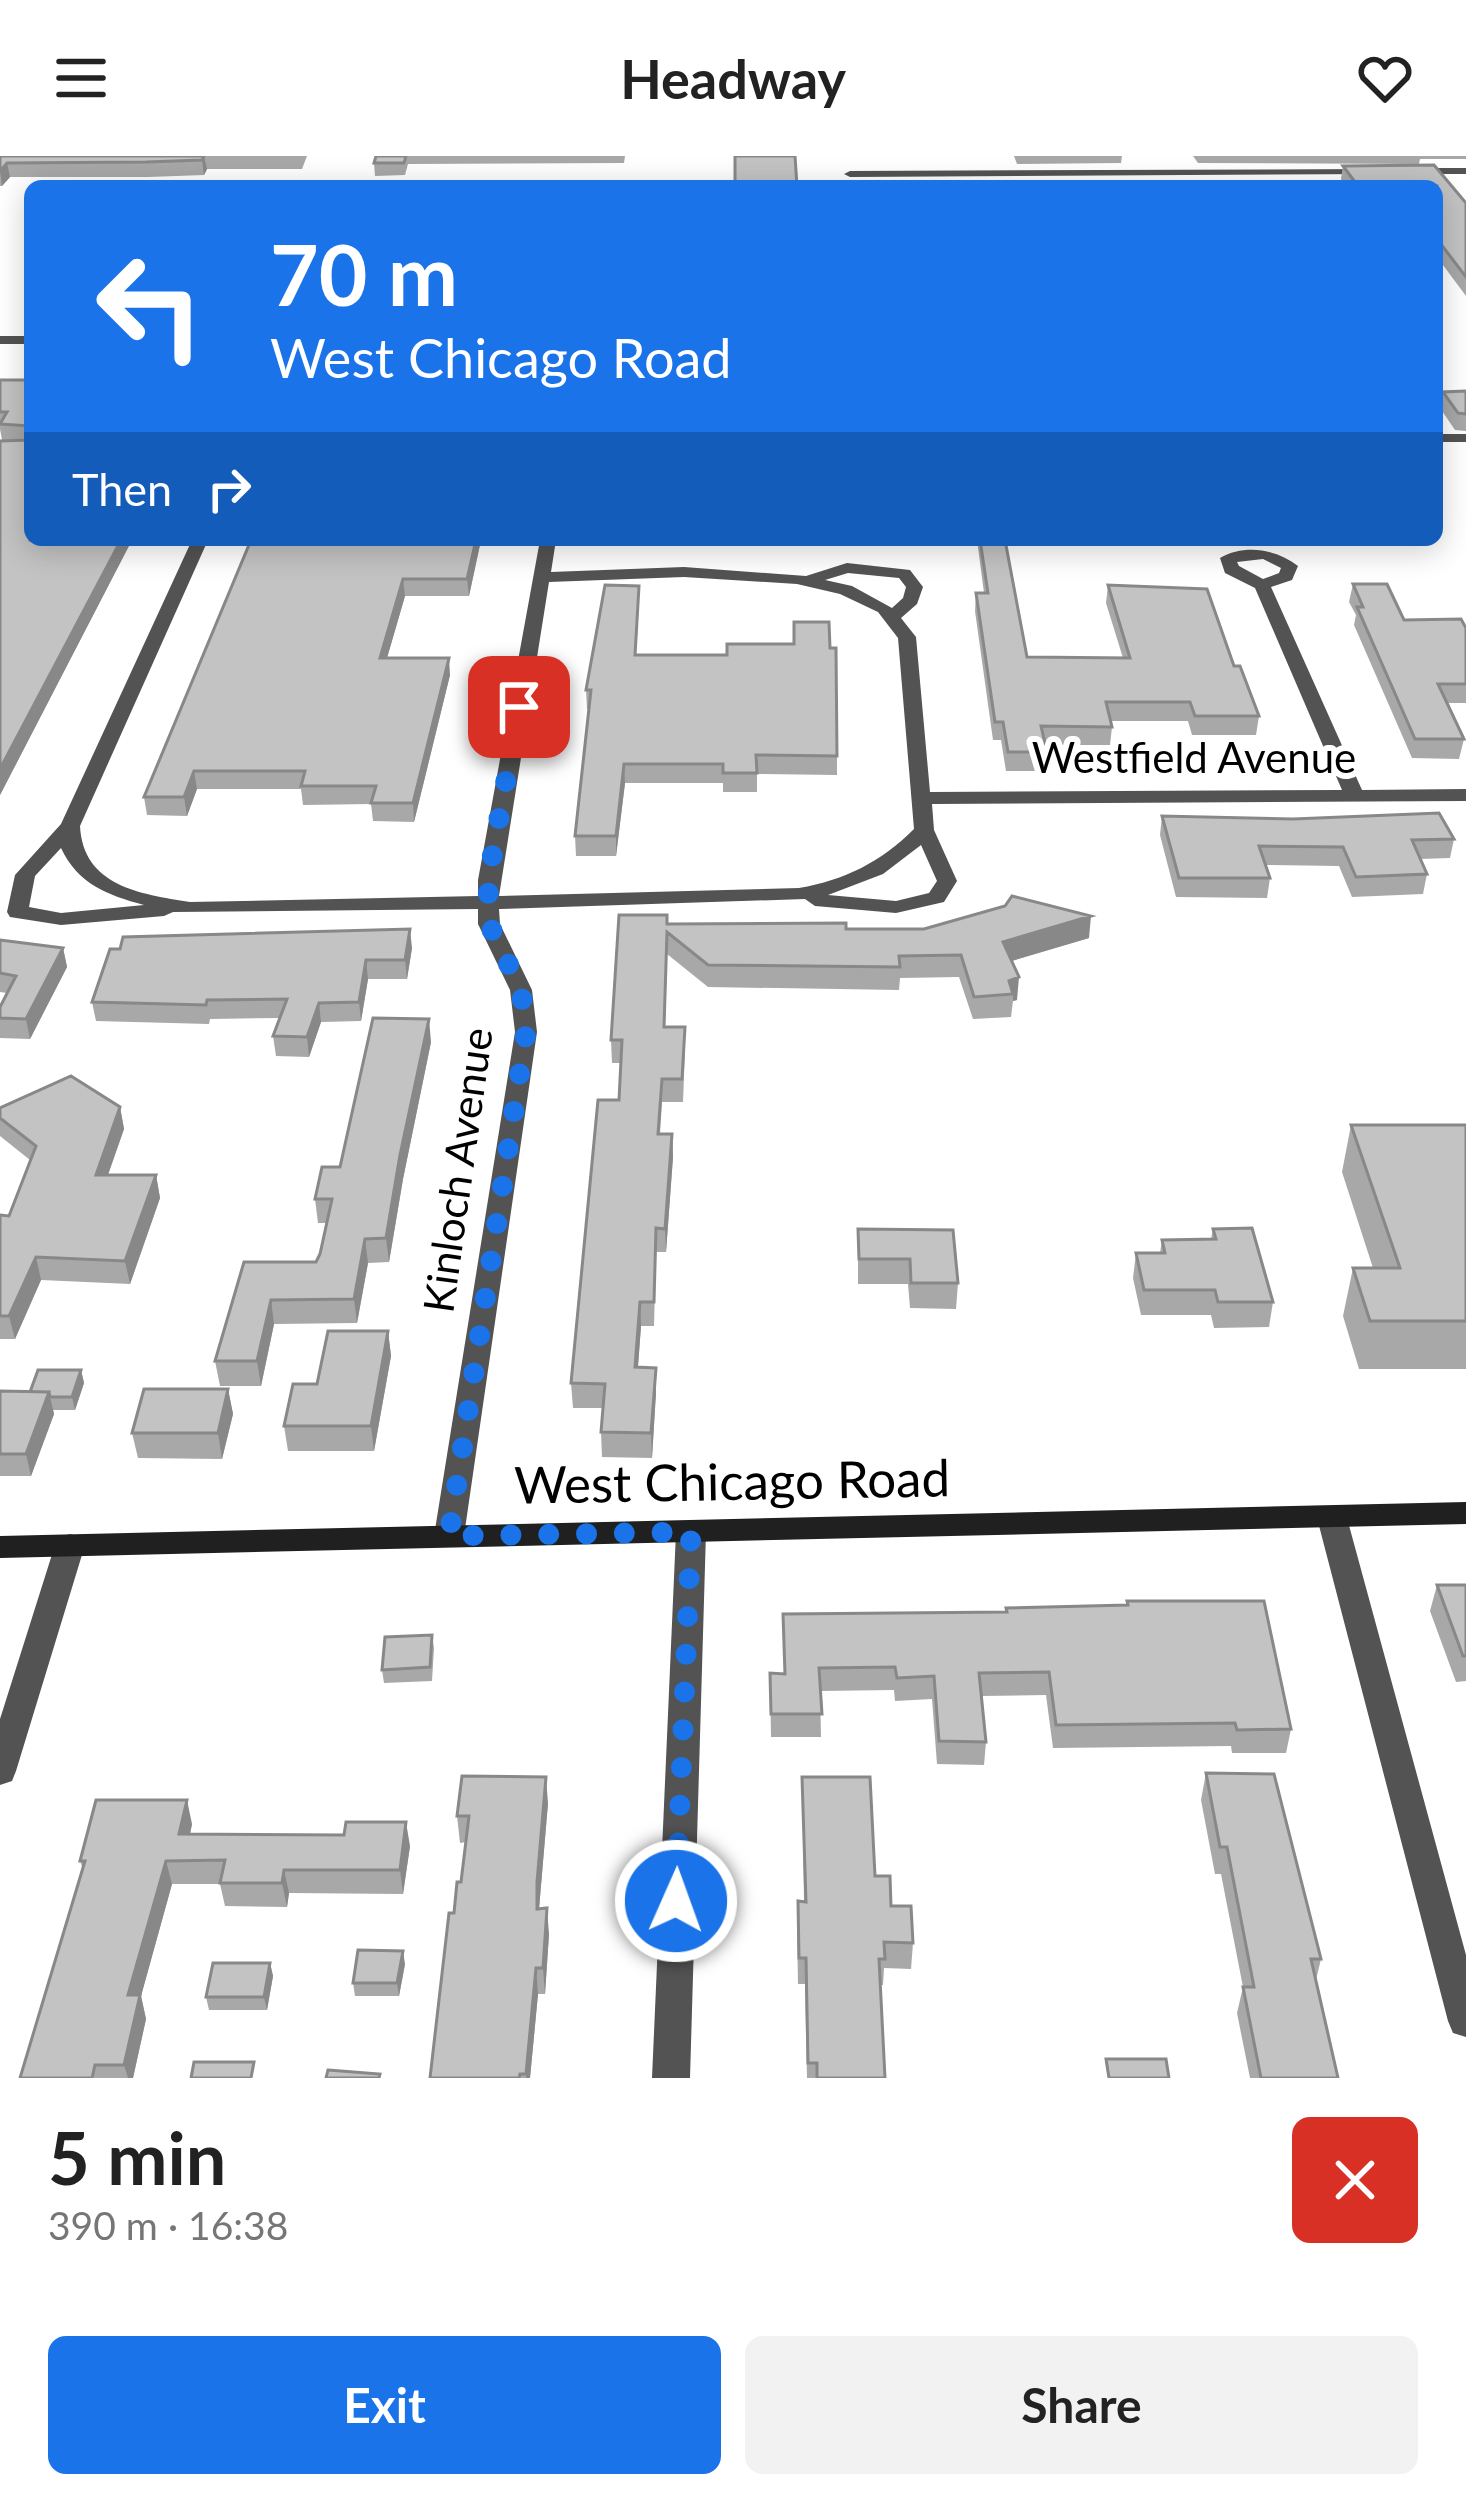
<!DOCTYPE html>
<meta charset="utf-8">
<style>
body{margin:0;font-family:Lato,sans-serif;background:#f2f2f2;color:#222;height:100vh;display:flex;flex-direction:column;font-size:45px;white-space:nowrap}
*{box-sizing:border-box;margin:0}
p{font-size:39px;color:#767676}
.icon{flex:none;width:66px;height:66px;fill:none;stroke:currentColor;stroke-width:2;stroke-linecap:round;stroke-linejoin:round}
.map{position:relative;height:1922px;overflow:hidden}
.sheet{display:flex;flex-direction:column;background:#fff;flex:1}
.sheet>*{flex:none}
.banner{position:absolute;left:24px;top:24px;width:1419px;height:366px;border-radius:18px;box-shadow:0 6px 30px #0003;background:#1a73e8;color:#fff;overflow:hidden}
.pin{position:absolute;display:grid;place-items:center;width:102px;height:102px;color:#fff;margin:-51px;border-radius:24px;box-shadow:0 6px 18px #0006}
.me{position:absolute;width:132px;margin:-66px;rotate:2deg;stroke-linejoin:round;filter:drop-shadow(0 0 9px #0008)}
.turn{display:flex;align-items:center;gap:42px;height:252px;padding:0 48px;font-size:54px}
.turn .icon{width:156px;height:156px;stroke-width:2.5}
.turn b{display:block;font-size:84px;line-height:102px}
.then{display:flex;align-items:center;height:114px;padding:0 48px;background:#0003;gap:24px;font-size:45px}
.round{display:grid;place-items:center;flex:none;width:126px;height:126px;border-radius:18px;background:#f2f2f2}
.headline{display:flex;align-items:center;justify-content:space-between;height:204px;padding:0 48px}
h1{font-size:72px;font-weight:700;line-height:90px}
.primary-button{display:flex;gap:24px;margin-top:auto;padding:24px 48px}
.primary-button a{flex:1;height:138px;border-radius:18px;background:#1a73e8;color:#fff;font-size:48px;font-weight:700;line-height:138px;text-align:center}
.primary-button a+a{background:#f2f2f2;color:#222}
header{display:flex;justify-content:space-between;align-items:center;height:156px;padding:0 48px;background:#fff;font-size:54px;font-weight:700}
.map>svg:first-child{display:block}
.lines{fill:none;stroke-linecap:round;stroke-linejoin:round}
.street{fill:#535353;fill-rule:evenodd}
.secondary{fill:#202020;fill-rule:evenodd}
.wall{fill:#a8a8a8}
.shaded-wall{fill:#888}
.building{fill:#c3c3c3;stroke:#888;stroke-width:3}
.route{stroke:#1a73e8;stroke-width:21;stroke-dasharray:0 37.8}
.labels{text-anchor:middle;stroke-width:12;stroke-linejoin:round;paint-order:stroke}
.street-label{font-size:42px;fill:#000;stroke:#fff}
.near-street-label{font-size:51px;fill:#000;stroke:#fff}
</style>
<header><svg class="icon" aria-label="menu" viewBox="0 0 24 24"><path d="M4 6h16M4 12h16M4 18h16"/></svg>Headway<svg class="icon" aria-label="heart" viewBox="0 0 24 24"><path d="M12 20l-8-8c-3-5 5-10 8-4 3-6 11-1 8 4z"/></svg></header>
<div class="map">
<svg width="1466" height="1922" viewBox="0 0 1466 1922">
<rect width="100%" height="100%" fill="#fff"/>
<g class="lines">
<!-- street -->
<path class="street" d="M 1466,12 L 1466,18 L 1410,18 L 1404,15 L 1410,12 Z
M 1376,13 L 1380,18 L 850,21 L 844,18 L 850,15 Z
M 0,180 L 30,180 L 30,188 L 0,188 Z
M 1437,278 L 1466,278 L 1466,286 L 1437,286 Z
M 192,384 L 208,384 L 80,670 C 83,730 140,738 190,746 L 478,740 L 478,724 L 540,384 L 556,384 L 551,416 L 684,411 L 806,420 L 847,407 L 910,414 L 923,431 L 917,448 L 901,462 L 916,481 L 930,636 L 1342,634 L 1255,432 L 1225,417 L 1220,402 C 1245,388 1276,393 1298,410 L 1292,424 L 1271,431 L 1362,634 L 1466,633 L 1466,645 L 932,648 L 934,674 L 957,725 L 944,746 L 896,757 L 815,750 L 805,743 L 499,753 L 500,768 L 532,834 L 537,876 L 464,1380 L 459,1388 L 449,1391 L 439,1388 L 434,1380 L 515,876 L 510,834 L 478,768 L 478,753 L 173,756 L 164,760 L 61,769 L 10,761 L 7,756 L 15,719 L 61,668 ZM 1263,403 L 1281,412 L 1279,417 L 1263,423 L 1239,410 L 1237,406 ZM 848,417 L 899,422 L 906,431 L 903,442 L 892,452 L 852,430 L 825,424 ZM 684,421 L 797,428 L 840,438 L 878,456 L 898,482 L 914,673 C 881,706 845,724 799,732 L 499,740 L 549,426 ZM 921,689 L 937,725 L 929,737 L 896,745 L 828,739 L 883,718 ZM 61,692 C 78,728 107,739 144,749 L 61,757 L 29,751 L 35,720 Z
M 1332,1351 L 1342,1354 L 1347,1362 L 1466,1799 L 1466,1881 L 1453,1877 L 1448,1865 L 1317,1362 L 1322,1354 Z
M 691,1365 L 701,1368 L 706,1376 L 690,1922 L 652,1922 L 676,1376 L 681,1368 Z
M 70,1378 L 81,1381 L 85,1389 L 16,1615 L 12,1625 L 0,1629 L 0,1563 L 55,1389 L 59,1381 Z"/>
<!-- secondary -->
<path class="secondary" d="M 1466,1346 L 1466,1368 L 0,1402 L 0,1380 Z"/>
</g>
<!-- wall -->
<path class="wall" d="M 0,0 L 307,0 L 302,13 L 207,13 L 204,19 L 148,21 L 10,21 L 2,30 L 0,30 Z
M 376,0 L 625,0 L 624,7 L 408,8 L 405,19 L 375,20 L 374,7 Z
M 1014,0 L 1122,0 L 1121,7 L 1017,8 Z
M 1193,0 L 1466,0 L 1466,3 L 1420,3 L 1419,8 L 1198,7 Z
M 1434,9 L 1466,47 L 1466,140 L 1437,101 L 1437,30 L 1346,30 L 1341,23 L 1343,10 Z
M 30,221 L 30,384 L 132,384 L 0,639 L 19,284 L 2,284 L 0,273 L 0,224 L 28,224 Z
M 1466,235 L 1466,275 L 1455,274 L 1440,252 L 1443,236 Z
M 251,384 L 481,384 L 469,440 L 405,440 L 387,502 L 450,519 L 414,666 L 373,665 L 371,648 L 303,649 L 301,633 L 197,633 L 187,660 L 147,659 L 144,641 Z
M 977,384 L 1005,384 L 1027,501 L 1123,502 L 1106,447 L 1108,429 L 1234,510 L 1259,560 L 1256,579 L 1192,579 L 1188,565 L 1111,565 L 1112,571 L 1110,589 L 1045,589 L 1045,615 L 1006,615 L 1001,584 L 993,584 L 975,455 L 976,437 L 984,437 Z
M 1353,428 L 1404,464 L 1466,472 L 1466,547 L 1447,547 L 1464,583 L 1459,603 L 1412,602 L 1354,469 L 1356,459 L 1349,446 Z
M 639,447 L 636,499 L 837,600 L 837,619 L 757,618 L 757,636 L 723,636 L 723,627 L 625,627 L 616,700 L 576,700 L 575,680 L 589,553 L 587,553 L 586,534 Z
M 1162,660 L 1454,683 L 1450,702 L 1420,703 L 1427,718 L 1423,738 L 1352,741 L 1339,710 L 1266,709 L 1270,722 L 1267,742 L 1176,741 L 1160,679 Z
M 668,768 L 1089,782 L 1012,805 L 1017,844 L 1013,845 L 1011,861 L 973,863 L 959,821 L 900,822 L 899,834 L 708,831 L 667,798 L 665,871 L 685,894 L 683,946 L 662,946 L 660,978 L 672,978 L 673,1001 L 666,1096 L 656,1096 L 654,1170 L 641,1170 L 638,1211 L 656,1236 L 652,1302 L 602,1301 L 601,1276 L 603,1252 L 573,1252 L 571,1227 L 619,944 L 621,907 L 612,907 L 611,884 Z
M 0,784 L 63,792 L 67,811 L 30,883 L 0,882 L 0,851 L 7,837 L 0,836 Z
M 412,792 L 407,823 L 368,823 L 361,865 L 321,866 L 309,901 L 276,900 L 273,880 L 280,862 L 210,863 L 209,868 L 96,865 L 92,846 Z
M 431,886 L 403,1023 L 389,1106 L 368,1107 L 357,1167 L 274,1168 L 261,1230 L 220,1230 L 215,1205 L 244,1106 L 316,1106 L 320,1098 L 327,1067 L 318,1067 L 315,1043 Z
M 120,951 L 124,973 L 108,1019 L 156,1019 L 160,1042 L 130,1128 L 41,1124 L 15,1183 L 0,1183 L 0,1059 L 9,1060 L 30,1004 L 0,980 L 0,952 Z
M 1351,969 L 1466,969 L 1466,1213 L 1359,1213 L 1343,1160 L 1353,1112 L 1373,1112 L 1342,1016 Z
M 858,1073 L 958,1127 L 956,1153 L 910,1152 L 908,1128 L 858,1128 Z
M 1213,1073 L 1273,1146 L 1269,1171 L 1214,1172 L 1211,1159 L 1141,1159 L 1133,1122 L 1136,1097 L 1160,1097 L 1162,1084 L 1211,1083 Z
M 388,1175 L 391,1200 L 374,1295 L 288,1295 L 284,1270 L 317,1228 Z
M 81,1214 L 84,1227 L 75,1254 L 53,1254 L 54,1258 L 31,1320 L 0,1320 L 0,1235 L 30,1236 Z
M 228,1233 L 233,1258 L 222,1303 L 138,1302 L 132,1277 Z
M 1437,1429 L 1466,1429 L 1466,1525 L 1456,1526 L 1430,1455 Z
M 1127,1445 L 1291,1573 L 1286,1597 L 1232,1597 L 1231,1590 L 1053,1592 L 1046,1539 L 981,1540 L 986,1586 L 984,1609 L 937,1608 L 932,1543 L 895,1545 L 894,1534 L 820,1535 L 821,1581 L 771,1581 L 770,1517 L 784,1517 L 783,1458 L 1005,1456 L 1006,1452 L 1127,1449 Z
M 432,1479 L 434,1492 L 432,1525 L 384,1527 L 382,1514 Z
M 1206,1617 L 1321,1803 L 1316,1824 L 1338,1922 L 1250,1922 L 1237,1857 L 1243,1831 L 1221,1718 L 1215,1718 L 1201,1644 Z
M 802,1621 L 875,1720 L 913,1787 L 911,1813 L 884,1812 L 883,1829 L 880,1829 L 885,1922 L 807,1922 L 805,1828 L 798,1828 L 797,1772 L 798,1745 L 804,1746 Z
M 548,1647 L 539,1753 L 549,1778 L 545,1838 L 538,1838 L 530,1922 L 430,1922 L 466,1686 L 460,1687 L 457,1660 Z
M 192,1668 L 190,1678 L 410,1690 L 403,1738 L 289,1737 L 287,1751 L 225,1750 L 220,1728 L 172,1728 L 141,1840 L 146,1863 L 133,1922 L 20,1922 L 83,1713 L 80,1705 Z
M 270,1807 L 273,1820 L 267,1854 L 209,1854 L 206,1841 Z
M 405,1808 L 399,1840 L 355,1840 L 353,1827 Z"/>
<!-- shaded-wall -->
<path class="shaded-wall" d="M 204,0 L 207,13 L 204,19 L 202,4 Z
M 7,7 L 10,21 L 2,30 L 0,15 Z
M 121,384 L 132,384 L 0,639 L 0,613 Z
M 476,384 L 481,384 L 469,440 L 467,423 Z
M 403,423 L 405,440 L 382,519 L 380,502 Z
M 449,502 L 450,519 L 414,666 L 413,647 Z
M 624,608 L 625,627 L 616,700 L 616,680 Z
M 194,615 L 197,633 L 187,660 L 184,641 Z
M 1091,760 L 1089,782 L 1001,808 L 1003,786 Z
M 410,773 L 412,792 L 407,823 L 405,804 Z
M 63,792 L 67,811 L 30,883 L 26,863 Z
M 366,804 L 368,823 L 361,865 L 359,846 Z
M 1019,821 L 1017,844 L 1013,845 L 1013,838 L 1009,825 Z
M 319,847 L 321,866 L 309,901 L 307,881 Z
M 429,863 L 431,886 L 403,1023 L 389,1106 L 386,1082 L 400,999 Z
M 120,951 L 124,973 L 100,1041 L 96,1019 Z
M 672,978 L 673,1001 L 666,1096 L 665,1073 Z
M 156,1019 L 160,1042 L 130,1128 L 125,1105 Z
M 365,1083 L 368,1107 L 357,1167 L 354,1143 Z
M 36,1101 L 41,1124 L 15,1183 L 9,1160 Z
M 271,1144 L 274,1168 L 261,1230 L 257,1205 Z
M 640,1146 L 641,1170 L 636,1236 L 635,1211 Z
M 388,1175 L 391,1200 L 374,1295 L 371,1270 Z
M 656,1212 L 656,1236 L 652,1302 L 651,1277 Z
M 81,1214 L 84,1227 L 75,1254 L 72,1241 Z
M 228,1233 L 233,1258 L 222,1303 L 218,1277 Z
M 49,1236 L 54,1258 L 31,1320 L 26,1298 Z
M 546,1621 L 548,1647 L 539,1753 L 539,1779 L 537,1726 Z
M 187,1644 L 192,1668 L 185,1702 L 179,1678 Z
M 406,1666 L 410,1690 L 403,1738 L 400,1714 Z
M 166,1705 L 172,1728 L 141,1840 L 146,1863 L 133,1922 L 128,1922 L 124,1909 L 128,1839 Z
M 284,1714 L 289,1737 L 287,1751 L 282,1727 Z
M 547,1752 L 549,1778 L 545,1838 L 543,1812 Z
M 403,1795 L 405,1808 L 399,1840 L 397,1827 Z
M 270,1807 L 273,1820 L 267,1854 L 264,1841 Z
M 536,1812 L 538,1838 L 530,1922 L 526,1922 Z"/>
<!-- building -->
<path class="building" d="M 0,0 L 204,0 L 202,4 L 146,6 L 7,7 L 0,15 Z
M 376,0 L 406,0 L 404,7 L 374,7 Z
M 735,0 L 795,0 L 797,30 L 735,30 Z
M 1434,9 L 1466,47 L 1466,121 L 1437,83 L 1437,30 L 1358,30 L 1343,10 Z
M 30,221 L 30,270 L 0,268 L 7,256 L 0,256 L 0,224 L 28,224 Z
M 1466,235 L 1466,258 L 1458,257 L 1443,236 Z
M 30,284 L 30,384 L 121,384 L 0,613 L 0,285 Z
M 251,384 L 476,384 L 467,423 L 403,423 L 380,502 L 449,502 L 413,647 L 371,647 L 376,630 L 301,630 L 305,615 L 194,615 L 184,641 L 144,641 Z
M 980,384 L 1005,384 L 1027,501 L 1130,502 L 1108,429 L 1207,433 L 1234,510 L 1240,510 L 1259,560 L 1195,560 L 1190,546 L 1106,546 L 1112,571 L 1041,570 L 1047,596 L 1008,596 L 1003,566 L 995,566 L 976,437 L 988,437 Z
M 1353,428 L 1387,428 L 1404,464 L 1461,463 L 1466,472 L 1466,528 L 1438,528 L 1464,583 L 1415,583 L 1357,451 L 1363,451 Z
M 605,429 L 639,430 L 635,499 L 727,499 L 727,488 L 794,488 L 794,466 L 829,466 L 830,492 L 836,492 L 837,600 L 756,599 L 757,617 L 723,617 L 723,608 L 624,608 L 616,680 L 575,680 L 591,534 L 586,534 Z
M 1439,657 L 1454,683 L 1412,684 L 1427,718 L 1356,721 L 1343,691 L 1259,690 L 1270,722 L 1179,722 L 1162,660 L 1293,663 Z
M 1012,740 L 1091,760 L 1003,786 L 1019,821 L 1009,825 L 1013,838 L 974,841 L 961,799 L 899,800 L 900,811 L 708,809 L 667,776 L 664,871 L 685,871 L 682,923 L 662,923 L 658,978 L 672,978 L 665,1073 L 656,1072 L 654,1146 L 640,1146 L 635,1211 L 656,1212 L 651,1277 L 601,1276 L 605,1228 L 571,1227 L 598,944 L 619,944 L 622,884 L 611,884 L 619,759 L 667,759 L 667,768 L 846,767 L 846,773 L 924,773 L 1005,750 Z
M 410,773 L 405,804 L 366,804 L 359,846 L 319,847 L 307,881 L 273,880 L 287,843 L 207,844 L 206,849 L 92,846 L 110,793 L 120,793 L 123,781 Z
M 0,784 L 63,792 L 26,863 L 0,862 L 0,851 L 16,820 L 0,817 Z
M 373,862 L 429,863 L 400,999 L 386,1082 L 365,1083 L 354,1143 L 271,1144 L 257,1205 L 215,1205 L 244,1106 L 316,1106 L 320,1098 L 332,1043 L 315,1043 L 322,1011 L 340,1011 Z
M 71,920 L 120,951 L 96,1019 L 156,1019 L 125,1105 L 36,1101 L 9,1160 L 0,1160 L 0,1059 L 9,1060 L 36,990 L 0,962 L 0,952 Z
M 1351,969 L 1466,969 L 1466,1165 L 1370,1165 L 1353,1112 L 1400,1112 Z
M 1252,1072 L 1273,1146 L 1218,1146 L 1215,1134 L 1144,1134 L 1136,1097 L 1165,1097 L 1162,1084 L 1216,1083 L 1213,1073 Z
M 858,1073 L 953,1074 L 958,1127 L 911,1127 L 910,1103 L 859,1103 Z
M 328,1175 L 388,1175 L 371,1270 L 284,1270 L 293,1228 L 317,1228 Z
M 38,1214 L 81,1214 L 72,1241 L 50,1241 L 49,1236 L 30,1236 Z
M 144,1233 L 228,1233 L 218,1277 L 132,1277 Z
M 0,1235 L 49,1236 L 26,1298 L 0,1298 Z
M 1437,1429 L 1466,1429 L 1466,1500 L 1463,1500 Z
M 1127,1445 L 1264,1445 L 1291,1573 L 1237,1574 L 1235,1567 L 1056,1569 L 1049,1516 L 979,1517 L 986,1586 L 939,1585 L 934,1520 L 897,1522 L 895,1511 L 819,1512 L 822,1558 L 771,1558 L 770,1517 L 785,1518 L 783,1458 L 1007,1456 L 1006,1452 L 1128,1449 Z
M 432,1479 L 430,1511 L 382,1514 L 385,1481 Z
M 1206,1617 L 1274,1618 L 1321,1803 L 1311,1803 L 1338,1922 L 1261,1922 L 1243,1831 L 1254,1831 L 1227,1691 L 1220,1691 Z
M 462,1620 L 546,1621 L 537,1726 L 537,1753 L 547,1752 L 543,1812 L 536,1812 L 526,1918 L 520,1918 L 519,1922 L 430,1922 L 449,1757 L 454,1757 L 457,1726 L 461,1726 L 469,1660 L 457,1660 Z
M 802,1621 L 870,1621 L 875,1720 L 890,1720 L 891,1750 L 911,1750 L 913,1787 L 884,1786 L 885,1803 L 879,1803 L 885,1922 L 817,1922 L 817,1907 L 808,1907 L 806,1802 L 799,1802 L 798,1745 L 806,1746 Z
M 96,1644 L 187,1644 L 179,1678 L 344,1679 L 346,1666 L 406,1666 L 400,1714 L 284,1714 L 282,1727 L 220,1727 L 225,1704 L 166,1705 L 128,1839 L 140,1839 L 124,1909 L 95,1909 L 92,1922 L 20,1922 L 85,1705 L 80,1705 Z
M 358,1794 L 403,1795 L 397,1827 L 353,1827 Z
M 213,1807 L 270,1807 L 264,1841 L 206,1841 Z
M 1106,1903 L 1166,1903 L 1169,1922 L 1109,1922 Z
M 194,1906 L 254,1906 L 251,1922 L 191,1922 Z
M 328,1914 L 380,1918 L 379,1922 L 326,1922 Z"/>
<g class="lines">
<!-- route -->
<path class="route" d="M 519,551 L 488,724 L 489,768 L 521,834 L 526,876 L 449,1380 L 691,1376 L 676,1745"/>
</g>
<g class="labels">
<!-- street labels -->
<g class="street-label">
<text x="1194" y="617">Westfield Avenue</text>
<text transform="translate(458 1014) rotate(-82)" y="15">Kinloch Avenue</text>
</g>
<!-- near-street labels -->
<g class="near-street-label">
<text transform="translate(732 1326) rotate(-1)" y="18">West Chicago Road</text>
</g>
</g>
</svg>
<div class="pin" style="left:519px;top:551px;background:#d93025"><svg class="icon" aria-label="arrive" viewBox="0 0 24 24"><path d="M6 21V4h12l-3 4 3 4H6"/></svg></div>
<svg class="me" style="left:676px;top:1745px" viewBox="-20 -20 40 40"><circle r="17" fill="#1a73e8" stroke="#fff" stroke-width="3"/><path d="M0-11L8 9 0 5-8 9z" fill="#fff"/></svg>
<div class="banner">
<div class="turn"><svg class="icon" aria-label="left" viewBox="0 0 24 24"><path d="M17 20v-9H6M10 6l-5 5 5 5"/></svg><div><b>70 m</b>West Chicago Road</div></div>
<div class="then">Then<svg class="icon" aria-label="right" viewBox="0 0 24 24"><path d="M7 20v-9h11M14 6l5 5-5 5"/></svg></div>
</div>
</div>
<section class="sheet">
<div class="headline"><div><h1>5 min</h1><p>390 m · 16:38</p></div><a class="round" style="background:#d93025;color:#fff"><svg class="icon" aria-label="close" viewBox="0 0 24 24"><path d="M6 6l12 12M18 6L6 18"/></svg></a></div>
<div class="primary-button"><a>Exit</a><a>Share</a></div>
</section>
